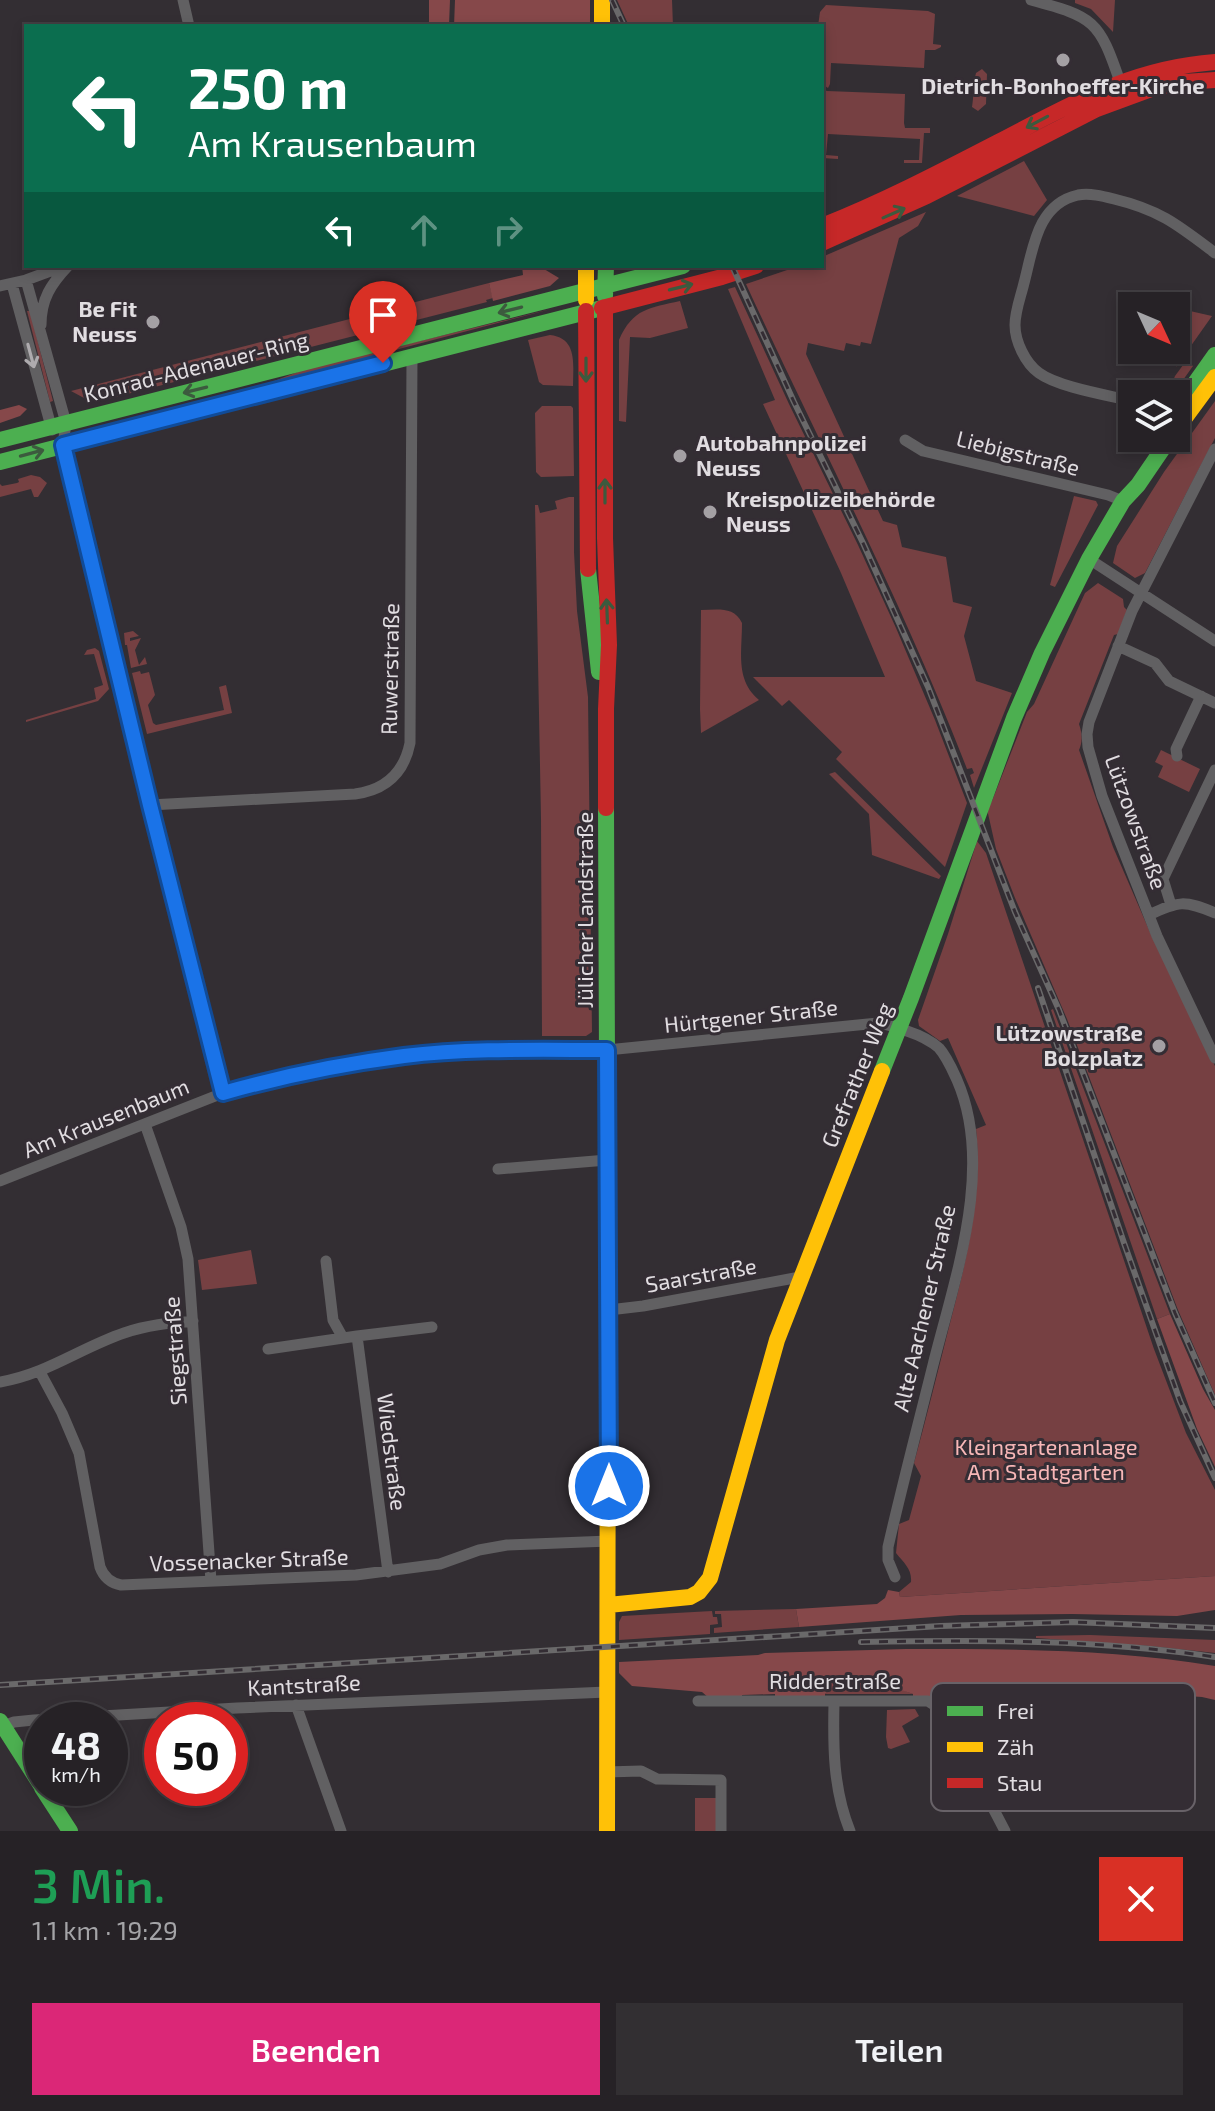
<!DOCTYPE html>
<html lang="de">
<meta charset="utf-8">
<style>
body{margin:0;font-family:"Exo 2",sans-serif;background:#322f32;color:#f1f3f6;height:100vh;display:flex;flex-direction:column;font-size:30px;white-space:nowrap}
*{box-sizing:border-box;margin:0}
p{font-size:26px;color:#a4a4a7}
.icon{flex:none;width:44px;height:44px;fill:none;stroke:currentColor;stroke-width:2;stroke-linecap:round;stroke-linejoin:round}
.map{position:relative;height:1831px;overflow:hidden}
.details{display:flex;flex-direction:column;background:#262226;flex:1}
.details>*{flex:none}
.hud{position:absolute;left:24px;top:24px;width:800px;height:244px;border-radius:0px;box-shadow:0 4px 12px #0003,0 0 0 2px #423f43;background:#0b6e4f;color:#fff;overflow:hidden}
.needle{width:52px;rotate:134deg}
.controls{position:absolute;left:1118px;top:292px;display:grid;gap:16px}
.controls a{display:grid;place-items:center;width:72px;height:72px;border-radius:0px;background:#262226;box-shadow:0 4px 12px #0003,0 0 0 2px #423f43;font-size:40px}
.speed{position:absolute;left:24px;top:1702px;display:flex;gap:16px;font-size:40px;font-weight:700;text-align:center}
.speed>*{display:grid;place-content:center;width:104px;height:104px;border-radius:50%;background:#262226;box-shadow:0 4px 12px #0003,0 0 0 2px #423f43;line-height:1}
.speed small{font-size:20px;font-weight:400}
.speed .limit{border:12px solid #d22;background:#fff;color:#111}
.pin{position:absolute;display:grid;place-items:center;width:68px;height:68px;color:#fff;margin:-82px -34px;border-radius:50% 50% 50% 0;rotate:-45deg;box-shadow:0 0 8px #0007}
.pin .icon{rotate:45deg}
.me{position:absolute;width:88px;margin:-44px;rotate:0deg;stroke-linejoin:round;filter:drop-shadow(0 0 6px #0008)}
.turn{display:flex;align-items:center;gap:28px;height:168px;padding:0 32px;font-size:36px}
.turn .icon{width:104px;height:104px;stroke-width:2.5}
.turn b{display:block;font-size:56px;line-height:68px}
.lanes{display:flex;align-items:center;height:76px;padding:0 32px;background:#0003;justify-content:center;gap:40px;direction:ltr}
.lanes .off{opacity:.35}
.round{display:grid;place-items:center;flex:none;width:84px;height:84px;border-radius:0px;background:#322f32}
.headline{display:flex;align-items:center;justify-content:space-between;height:136px;padding:0 32px}
h1{font-size:48px;font-weight:600;line-height:60px;color:#1e9e55}
.button{display:flex;gap:16px;margin-top:auto;padding:16px 32px}
.button a{flex:1;height:92px;border-radius:0px;background:#db2777;color:#fff;font-size:32px;font-weight:600;line-height:92px;text-align:center}
.button a+a{background:#322f32;color:#f1f3f6}
.map>svg:first-child{display:block}
.green{fill:#764042}
.forest{fill:#86484a}
.lines{fill:none;stroke-linecap:round;stroke-linejoin:round}
.street{stroke:#616062;stroke-width:11}
.fast{stroke:#4caf50;stroke-width:16}
.slow{stroke:#ffc107;stroke-width:16}
.jam{stroke:#c62828;stroke-width:16}
.rail-casing{stroke:#6a696a;stroke-width:6}
.rail{stroke:#342d34;stroke-width:3;stroke-dasharray:9;stroke-linecap:butt}
.oneway{stroke:#3c5a3e}
.oneway2{stroke:#aeabae}
.route-casing{stroke:#114b97;stroke-width:20}
.route{stroke:#1a73e8;stroke-width:14}
.poi-dot{fill:#a4a0a4;stroke:#342d34;stroke-width:3}
.labels{text-anchor:middle;stroke-width:6;stroke-linejoin:round;paint-order:stroke}
.poi-label{font-size:22px;font-weight:bold;fill:#e1dde1;stroke:#342d34;text-anchor:end}
.street-label{font-size:22px;fill:#e1dde1;stroke:#342d34}
.park-label{font-size:22px;fill:#f8b7b7;stroke:#342d34}
.key{fill:#342d34;stroke:#686268;stroke-width:2}
.key-label{font-size:22px;fill:#e1dde1}
</style>
<div class="map">
<svg width="1215" height="1831" viewBox="0 0 1215 1831">
<rect width="100%" height="100%" fill="#332e33"/>
<!-- green -->
<path class="green" d="M 617,0 L 672,0 L 673,26 L 629,26 Z
M 1075,0 L 1115,0 L 1113,32 L 1091,9 L 1075,3 Z
M 826,5 L 928,11 L 935,14 L 933,44 L 941,45 L 941,47 L 935,50 L 925,50 L 924,68 L 831,63 L 830,84 L 828,88 L 822,84 L 822,26 L 818,26 L 820,12 Z
M 982,69 L 987,74 L 986,104 L 978,111 L 972,107 C 974,96 973,83 976,73 Z
M 822,89 L 827,91 L 905,94 L 904,123 L 905,128 L 930,128 L 930,133 L 924,133 L 922,163 L 904,163 L 904,160 L 919,160 L 920,139 L 828,134 L 826,155 L 838,156 L 838,159 L 822,158 Z
M 1024,161 L 1047,200 L 1034,216 L 957,196 Z
M 926,212 L 918,226 L 899,238 L 871,344 L 861,342 L 860,346 L 846,343 L 844,351 L 808,343 L 806,354 L 883,521 L 897,525 L 902,547 L 946,557 L 953,602 L 972,607 L 964,636 L 976,681 L 1012,693 L 974,788 L 970,775 L 974,773 L 972,768 L 967,769 C 903,603 820,445 746,284 L 799,266 L 822,266 L 822,257 Z
M 489,283 L 493,298 L 486,300 L 487,302 L 104,400 L 84,398 L 71,391 Z
M 735,287 L 789,404 L 858,545 L 896,628 L 935,720 L 967,803 L 945,867 L 836,759 L 842,752 L 789,700 L 782,706 L 753,677 L 885,677 L 841,573 L 763,404 L 775,400 L 728,289 Z
M 680,301 L 688,328 L 650,338 L 630,337 L 626,422 L 619,421 L 619,340 C 633,308 650,308 680,301 Z
M 555,308 L 399,349 L 356,364 L 93,431 L 92,429 L 261,386 L 308,368 Z
M 27,311 L 30,311 L 53,401 L 50,402 Z
M 1190,311 L 1212,316 L 1176,367 Z
M 550,335 C 578,338 573,365 573,386 L 543,385 L 539,382 L 528,340 Z
M 1186,361 L 1193,366 L 1173,394 L 1168,394 L 1175,376 Z
M 1215,401 L 1215,438 L 1145,573 L 1135,578 L 1113,563 L 1117,546 L 1164,472 Z
M 542,406 L 571,406 L 573,408 L 574,476 L 541,477 L 536,472 L 535,413 Z
M 31,475 L 40,477 L 47,483 L 38,497 L 34,497 L 31,489 L 0,497 L 0,484 L 2,486 L 17,483 L 19,482 L 18,479 Z
M 1074,496 L 1096,501 L 1098,505 L 1055,587 L 1050,585 Z
M 569,497 L 574,497 L 574,552 L 577,611 L 588,697 L 592,1032 L 586,1036 L 542,1036 L 541,818 L 535,505 L 538,505 L 540,513 L 557,509 L 555,501 Z
M 1098,583 L 1123,599 L 1124,607 L 1127,610 L 1118,634 L 1114,635 L 1079,724 C 1082,733 1083,741 1079,750 L 1113,847 L 1153,939 L 1215,1066 L 1215,1395 L 1178,1310 L 1067,1019 L 1015,898 L 996,849 L 987,809 L 992,801 L 1027,712 L 1034,704 L 1085,593 Z
M 701,610 C 717,610 734,606 742,623 C 742,652 735,680 759,700 L 701,733 L 700,709 Z
M 133,631 L 139,636 L 130,638 L 130,641 L 141,638 L 135,650 L 139,665 L 145,657 L 147,664 L 131,668 L 127,645 L 125,645 L 124,633 Z
M 95,648 L 99,651 L 109,689 L 98,701 L 26,722 L 26,720 L 96,699 L 94,688 L 103,685 L 94,654 L 84,655 L 87,650 Z
M 140,671 L 141,674 L 149,672 L 155,695 L 148,705 L 153,723 L 156,725 L 224,710 L 219,687 L 226,685 L 232,713 L 147,734 L 132,673 Z
M 1161,750 L 1200,769 L 1189,792 L 1158,777 L 1163,766 L 1155,762 Z
M 835,772 L 941,876 L 939,879 L 872,855 L 869,814 L 829,774 Z
M 977,841 L 986,853 L 1154,1349 L 1186,1433 L 1215,1490 L 1215,1576 L 900,1597 L 899,1592 L 911,1582 C 912,1569 904,1563 896,1553 L 899,1524 L 909,1520 L 921,1476 L 914,1463 C 926,1419 937,1375 948,1331 C 965,1265 983,1198 976,1129 L 986,1125 L 948,1038 L 940,1041 L 919,1026 L 918,1020 L 948,934 Z
M 1053,1009 L 1170,1314 L 1157,1319 L 1051,1010 Z
M 251,1250 L 257,1284 L 202,1290 L 198,1260 Z
M 796,1609 L 799,1627 L 714,1633 L 714,1628 L 722,1627 L 721,1614 L 715,1614 L 715,1611 Z
M 712,1611 L 713,1617 L 717,1617 L 718,1624 L 710,1625 L 710,1634 L 619,1640 L 619,1622 L 622,1616 Z
M 1090,1635 L 1215,1640 L 1215,1653 L 1150,1646 L 1036,1638 L 1036,1636 Z
M 849,1681 L 900,1689 L 913,1694 L 825,1694 L 835,1686 Z
M 915,1709 L 919,1716 L 902,1726 L 910,1742 L 891,1749 L 888,1748 L 886,1737 L 887,1710 Z
M 695,1798 L 716,1798 L 716,1831 L 695,1831 Z"/>
<!-- forest -->
<path class="forest" d="M 429,0 L 450,0 L 449,26 L 429,26 Z
M 455,0 L 590,0 L 590,26 L 454,26 Z
M 522,266 L 539,266 L 559,278 L 550,286 L 493,301 L 489,283 L 523,275 Z
M 19,405 L 27,409 L 20,416 L 0,423 L 0,410 Z
M 1170,1314 L 1203,1389 L 1215,1410 L 1215,1467 L 1197,1429 L 1157,1319 Z
M 1215,1576 L 1215,1610 L 1177,1616 L 1072,1614 L 961,1615 L 799,1627 L 796,1609 L 877,1604 L 885,1598 L 888,1590 L 899,1592 L 900,1597 Z
M 906,1649 C 1009,1649 1113,1649 1215,1666 L 1215,1700 L 1202,1697 L 1143,1693 L 1065,1701 L 944,1702 L 933,1697 L 913,1698 L 913,1694 C 897,1688 865,1679 848,1682 C 838,1683 832,1688 825,1694 L 825,1698 L 775,1698 L 775,1694 L 742,1695 L 742,1698 L 709,1698 L 702,1692 L 632,1686 L 619,1673 L 619,1662 L 758,1655 L 765,1653 Z"/>
<g class="lines">
<!-- street -->
<path class="street" d="M 183,0 L 189,26
M 1031,0 C 1094,17 1099,20 1120,82
M 26,280 L 66,423 L 63,445 L 150,805 L 223,1093
M 12,284 L 52,430
M 0,286 L 26,280 L 64,266
M 41,325 C 41,299 51,284 68,266
M 1132,401 C 1107,395 1058,387 1039,373 C 1025,363 1015,341 1015,325 C 1015,311 1021,296 1024,283 C 1033,249 1037,204 1078,195 C 1090,193 1102,196 1114,199 C 1160,210 1178,225 1215,253
M 905,440 L 923,451 L 1108,495 L 1123,501
M 1215,449 L 1132,611 L 1089,722 L 1087,734 L 1088,747 L 1102,796 L 1157,936 L 1215,1058
M 1089,559 L 1215,641
M 1118,646 L 1155,663 L 1169,681 L 1215,703
M 1177,756 L 1176,749 L 1201,696
M 150,805 L 355,794 C 385,790 404,773 410,743 L 412,356
M 1171,905 L 1163,879 L 1215,770
M 1149,915 C 1179,901 1184,900 1215,913
M 145,1124 L 181,1227 L 188,1259 L 211,1581
M 498,1169 L 607,1160
M 0,1181 L 223,1093 L 269,1080 L 351,1064 L 407,1056 L 492,1050 L 607,1050 L 878,1023 C 888,1024 898,1028 907,1031 C 919,1035 930,1040 939,1048 C 947,1057 952,1069 957,1080 C 995,1167 955,1277 933,1365 C 918,1425 902,1486 888,1547 L 888,1560 L 895,1577
M 326,1261 L 333,1320 L 343,1338
M 609,1310 L 643,1306 L 800,1277
M 268,1349 L 357,1336
M 40,1372 L 62,1413 L 79,1453 L 100,1567 C 104,1578 111,1583 121,1585 L 356,1575 L 440,1564 L 479,1550 L 507,1545 L 609,1541
M 0,1382 C 47,1374 80,1348 124,1333 C 147,1325 169,1323 193,1321
M 388,1572 L 357,1336 L 432,1327
M 698,1701 L 928,1701 L 939,1708 L 944,1714 L 1005,1831
M 834,1702 C 833,1746 833,1789 850,1831
M 296,1705 L 341,1831
M 944,1714 L 969,1704 L 1062,1704
M 0,1727 L 14,1722 L 34,1720 L 237,1708 L 607,1692
M 606,1772 L 641,1771 L 657,1779 L 721,1780 L 721,1831"/>
<!-- fast -->
<path class="fast" d="M 605,296 L 606,266
M 1176,410 L 1215,355
M 0,440 L 683,266
M 0,462 L 602,308
M 588,569 L 599,672
M 606,808 L 608,1317
M 882,1071 L 911,998 L 1014,718 L 1042,653 L 1089,559 L 1123,501 L 1138,485 L 1170,438
M 0,1721 L 42,1787
M 42,1788 L 70,1831"/>
<!-- slow -->
<path class="slow" d="M 602,0 L 602,26
M 586,266 L 586,300
M 1176,430 L 1215,377
M 608,1605 L 690,1597 L 699,1592 L 710,1578 L 777,1340 L 882,1071
M 607,1831 L 608,1317"/>
<!-- jam -->
<path class="jam" d="M 822,226 C 885,201 944,170 1004,139 C 1075,102 1133,68 1215,62
M 822,243 L 927,196 L 1097,109 L 1154,88 L 1184,82 L 1215,80
M 605,307 L 605,538 L 609,645 L 606,709 L 606,808
M 602,308 L 722,277 L 756,266
M 586,311 L 588,569"/>
<defs>
<path id="rail" d="M 612,0 L 624,26
M 732,266 L 794,402 L 863,543 L 928,687 L 1015,912 L 1059,1010 L 1175,1313 L 1215,1403
M 1038,988 L 1124,1243 L 1180,1401 L 1215,1478
M 861,1642 C 979,1640 1098,1639 1215,1657
M 0,1685 L 940,1626 L 1073,1622 L 1215,1628"/>
</defs>
<!-- rail casing -->
<use href="#rail" class="rail-casing"/>
<!-- rail -->
<use href="#rail" class="rail"/>
</g>
<!-- one-way arrows -->
<defs><path id="oneway-shaft" d="M-6 0H5M1.5-3L5.5 0L1.5 3" fill="none" stroke-width="1.6" stroke-linecap="round" stroke-linejoin="round" transform="scale(2)"/></defs>
<g class="oneway">
<use href="#oneway-shaft" transform="translate(1037 122) rotate(152)"/>
<use href="#oneway-shaft" transform="translate(894 213) rotate(-24)"/>
<use href="#oneway-shaft" transform="translate(681 287) rotate(-14)"/>
<use href="#oneway-shaft" transform="translate(510 310) rotate(166)"/>
<use href="#oneway-shaft" transform="translate(586 370) rotate(90)"/>
<use href="#oneway-shaft" transform="translate(195 390) rotate(166)"/>
<use href="#oneway-shaft" transform="translate(32 453) rotate(-15)"/>
<use href="#oneway-shaft" transform="translate(605 491) rotate(-90)"/>
<use href="#oneway-shaft" transform="translate(607 611) rotate(-92)"/>
</g>
<use class="oneway2" href="#oneway-shaft" transform="translate(31 356) rotate(75)"/>
<g class="lines">
<defs>
<path id="route" d="M 383,363 L 63,445 L 150,805 L 223,1093 C 283,1076 342,1064 404,1056 C 471,1048 539,1050 607,1050 L 609,1486"/>
</defs>
<!-- route casing -->
<use href="#route" class="route-casing"/>
<!-- route -->
<use href="#route" class="route"/>
</g>
<!-- markers -->
<g class="poi-dot">
<circle cx="1063" cy="60" r="8"/>
<circle cx="153" cy="322" r="8"/>
<circle cx="680" cy="456" r="8"/>
<circle cx="710" cy="512" r="8"/>
<circle cx="1159" cy="1046" r="8"/>
</g>
<g class="labels">
<!-- poi labels -->
<g class="poi-label">
<text x="1063" y="94" text-anchor="middle">Dietrich-Bonhoeffer-Kirche</text>
<text x="137" y="317">Be Fit<tspan x="137" dy="25">Neuss</tspan></text>
<text x="696" y="451" text-anchor="start">Autobahnpolizei<tspan x="696" dy="25">Neuss</tspan></text>
<text x="726" y="507" text-anchor="start">Kreispolizeibehörde<tspan x="726" dy="25">Neuss</tspan></text>
<text x="1143" y="1041">Lützowstraße<tspan x="1143" dy="25">Bolzplatz</tspan></text>
</g>
<!-- street labels -->
<g class="street-label">
<text transform="translate(196 367) rotate(-14)" y="8">Konrad-Adenauer-Ring</text>
<text transform="translate(1018 453) rotate(14)" y="8">Liebigstraße</text>
<text transform="translate(390 669) rotate(-89)" y="8">Ruwerstraße</text>
<text transform="translate(1136 822) rotate(70)" y="8">Lützowstraße</text>
<text transform="translate(585 910) rotate(-90)" y="8">Jülicher Landstraße</text>
<text transform="translate(751 1016) rotate(-6)" y="8">Hürtgener Straße</text>
<text transform="translate(857 1075) rotate(-68)" y="8">Grefrather Weg</text>
<text transform="translate(106 1118) rotate(-22)" y="8">Am Krausenbaum</text>
<text transform="translate(701 1275) rotate(-10)" y="8">Saarstraße</text>
<text transform="translate(924 1308) rotate(-77)" y="8">Alte Aachener Straße</text>
<text transform="translate(175 1351) rotate(-94)" y="8">Siegstraße</text>
<text transform="translate(392 1452) rotate(83)" y="8">Wiedstraße</text>
<text transform="translate(249 1560) rotate(-2)" y="8">Vossenacker Straße</text>
<text x="835" y="1689">Ridderstraße</text>
<text transform="translate(304 1685) rotate(-3)" y="8">Kantstraße</text>
</g>
<!-- park labels -->
<g class="park-label">
<text x="1046" y="1455">Kleingartenanlage<tspan x="1046" dy="25">Am Stadtgarten</tspan></text>
</g>
</g>
<!-- legend -->
<rect x="931" y="1683" width="264" height="128" rx="12" class="key"/>
<rect x="947" y="1706" width="36" height="10" fill="#4caf50"/>
<rect x="947" y="1742" width="36" height="10" fill="#ffc107"/>
<rect x="947" y="1778" width="36" height="10" fill="#c62828"/>
<g class="key-label">
<text x="997" y="1719">Frei</text>
<text x="997" y="1755">Zäh</text>
<text x="997" y="1791">Stau</text>
</g>
</svg>
<div class="controls">
<a><svg class="needle" viewBox="-14 -14 28 28"><path d="M0-13l5 13h-10z" fill="#e53935"/><path d="M0 13l5-13h-10z" fill="#a4a4a7"/></svg></a>
<a><svg class="icon" aria-label="layers" viewBox="0 0 24 24"><path d="M12 4l9 5-9 5-9-5zM3 14l9 5 9-5"/></svg></a>
</div>
<div class="speed"><div>48<small>km/h</small></div><div class="limit">50</div></div>
<div class="pin" style="left:383px;top:363px;background:#d93025"><svg class="icon" aria-label="arrive" viewBox="0 0 24 24"><path d="M6 21V4h12l-3 4 3 4H6"/></svg></div>
<svg class="me" style="left:609px;top:1486px" viewBox="-20 -20 40 40"><circle r="17" fill="#1a73e8" stroke="#fff" stroke-width="3"/><path d="M0-11L8 9 0 5-8 9z" fill="#fff"/></svg>
<div class="hud">
<div class="turn"><svg class="icon" aria-label="left" viewBox="0 0 24 24"><path d="M17 20v-9H6M10 6l-5 5 5 5"/></svg><div><b>250 m</b>Am Krausenbaum</div></div>
<div class="lanes"><svg class="icon" aria-label="left" viewBox="0 0 24 24"><path d="M17 20v-9H6M10 6l-5 5 5 5"/></svg><svg class="icon off" aria-label="ahead" viewBox="0 0 24 24"><path d="M12 20V5M6 11l6-6 6 6"/></svg><svg class="icon off" aria-label="right" viewBox="0 0 24 24"><path d="M7 20v-9h11M14 6l5 5-5 5"/></svg></div>
</div>
</div>
<section class="details">
<div class="headline"><div><h1>3 Min.</h1><p>1.1 km · 19:29</p></div><a class="round" style="background:#d93025;color:#fff"><svg class="icon" aria-label="close" viewBox="0 0 24 24"><path d="M6 6l12 12M18 6L6 18"/></svg></a></div>
<div class="button"><a>Beenden</a><a>Teilen</a></div>
</section>
